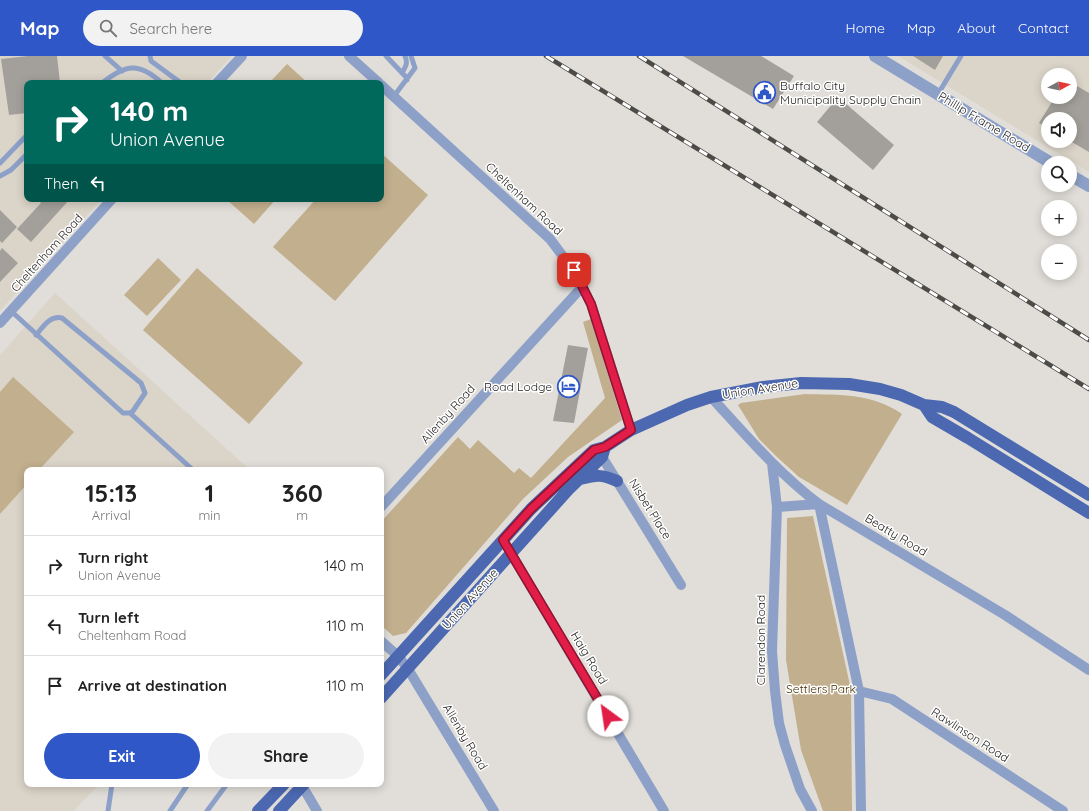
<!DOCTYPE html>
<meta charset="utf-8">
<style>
body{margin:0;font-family:Quicksand,sans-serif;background:#f2f2f2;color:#222;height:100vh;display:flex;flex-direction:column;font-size:15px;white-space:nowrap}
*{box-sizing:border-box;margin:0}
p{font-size:13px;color:#767676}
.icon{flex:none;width:22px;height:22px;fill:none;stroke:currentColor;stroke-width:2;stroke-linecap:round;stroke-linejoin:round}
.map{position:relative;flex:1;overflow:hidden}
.details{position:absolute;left:24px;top:411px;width:360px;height:320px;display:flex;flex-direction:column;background:#fff;border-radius:8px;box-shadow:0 2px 10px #0003}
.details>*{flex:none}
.top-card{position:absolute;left:24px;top:24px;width:360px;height:122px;border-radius:8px;box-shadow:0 2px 10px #0003;background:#00695c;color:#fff;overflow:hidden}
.needle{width:26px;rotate:82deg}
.tools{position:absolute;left:1041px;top:12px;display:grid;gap:8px}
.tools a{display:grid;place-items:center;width:36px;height:36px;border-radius:50%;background:#fff;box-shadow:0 2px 10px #0003;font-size:20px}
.pin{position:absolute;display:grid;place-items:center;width:34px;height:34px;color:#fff;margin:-17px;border-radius:8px;box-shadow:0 2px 6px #0006}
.me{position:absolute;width:44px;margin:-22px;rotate:329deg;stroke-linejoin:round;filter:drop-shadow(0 0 3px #0008)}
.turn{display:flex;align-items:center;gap:14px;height:84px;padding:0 20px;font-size:18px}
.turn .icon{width:52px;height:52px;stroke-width:2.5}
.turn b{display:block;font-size:28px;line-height:34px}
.then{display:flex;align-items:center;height:38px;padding:0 20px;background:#0003;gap:8px;font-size:15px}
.eta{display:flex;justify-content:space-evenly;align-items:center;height:68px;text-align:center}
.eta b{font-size:24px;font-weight:800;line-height:28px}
.button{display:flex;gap:8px;margin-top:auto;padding:8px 20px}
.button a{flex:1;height:46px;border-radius:24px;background:#3057c7;color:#fff;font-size:16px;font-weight:800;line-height:46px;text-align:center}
.button a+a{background:#f2f2f2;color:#222}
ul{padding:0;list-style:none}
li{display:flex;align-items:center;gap:12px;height:60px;padding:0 20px;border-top:1px solid #e0e0e0}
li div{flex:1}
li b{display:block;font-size:15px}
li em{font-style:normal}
header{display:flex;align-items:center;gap:24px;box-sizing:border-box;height:56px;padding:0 20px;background:#3057c7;color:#fff}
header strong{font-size:19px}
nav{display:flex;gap:22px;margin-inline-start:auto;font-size:14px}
.search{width:280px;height:36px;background:#f2f2f2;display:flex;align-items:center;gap:10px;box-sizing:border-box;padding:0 14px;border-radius:22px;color:#767676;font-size:15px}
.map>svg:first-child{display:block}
.built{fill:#dbd4c8;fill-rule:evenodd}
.green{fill:#c2af8e}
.building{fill:#a3a09b}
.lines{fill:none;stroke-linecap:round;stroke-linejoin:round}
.service{stroke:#8da0c8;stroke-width:5}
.minor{stroke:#8da0c8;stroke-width:10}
.tertiary{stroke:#8da0c8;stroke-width:12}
.primary{stroke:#4b68b1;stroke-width:12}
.rail-casing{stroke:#4c4b48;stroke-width:4.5}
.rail{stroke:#fff;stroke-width:3;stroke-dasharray:9;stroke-linecap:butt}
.route-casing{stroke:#92132f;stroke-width:10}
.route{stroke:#e11d48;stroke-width:7}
.labels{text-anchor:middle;stroke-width:3;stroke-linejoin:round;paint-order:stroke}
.poi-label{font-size:12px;fill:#1e1d1b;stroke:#fff;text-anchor:start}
.street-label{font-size:12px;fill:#1e1d1b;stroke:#fff}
.park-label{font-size:12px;fill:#432e00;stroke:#fff}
</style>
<header>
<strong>Map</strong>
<div class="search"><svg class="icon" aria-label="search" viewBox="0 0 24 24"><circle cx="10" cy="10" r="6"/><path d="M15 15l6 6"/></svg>Search here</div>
<nav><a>Home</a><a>Map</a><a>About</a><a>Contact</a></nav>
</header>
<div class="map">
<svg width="1089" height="755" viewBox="0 0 1089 755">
<rect width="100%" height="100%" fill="#e1ded9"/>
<!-- built -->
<path class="built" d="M 0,0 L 232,0 L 207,27 L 27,27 L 27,143 L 102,143 L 0,255 Z
M 898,0 L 1089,0 L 1089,116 ZM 1048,19 L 1070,19 L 1070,41 L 1048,41 ZM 1048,63 L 1070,63 L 1070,85 L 1048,85 Z
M 55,237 L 250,414 L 27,414 L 27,728 L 99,728 L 74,755 L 0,755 L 0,299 Z"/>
<!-- green -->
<path class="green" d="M 287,8 L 308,27 L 269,27 Z
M 381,97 L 428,139 L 335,245 L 273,191 L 316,143 L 381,143 Z
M 226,143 L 276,143 L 254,168 Z
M 158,202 L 181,224 L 147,260 L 124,239 Z
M 197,212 L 303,307 L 249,368 L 143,274 Z
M 591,263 L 622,364 L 568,401 L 523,443 L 406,577 L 393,580 L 381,569 L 381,466 L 458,381 L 470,393 L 478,384 L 514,417 L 519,412 L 531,422 L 605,342 L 583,266 Z
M 13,321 L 74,376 L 39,414 L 27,414 L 27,428 L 0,458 L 0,336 Z
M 805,338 C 840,339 872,337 902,358 L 847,449 L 799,421 L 777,401 L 759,383 L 738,349 L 741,347 Z
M 813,460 L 851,634 L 852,755 L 823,755 L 801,694 L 786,604 L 787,462 Z"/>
<!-- building -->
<path class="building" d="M 28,0 L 57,0 L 60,27 L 27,27 L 27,57 L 9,59 L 1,3 Z
M 683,0 L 761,0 L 794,20 L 773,53 Z
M 913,0 L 943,0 L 935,14 Z
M 1070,26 L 1089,37 L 1089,96 L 1070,85 L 1070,63 L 1048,63 L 1048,72 L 1039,67 L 1055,41 L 1070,41 Z
M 838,41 L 894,89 L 873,114 L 817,66 Z
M 37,143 L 70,143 L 31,186 L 17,173 L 41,147 Z
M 0,154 L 17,171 L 2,187 L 0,185 Z
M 2,192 L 18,207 L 0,226 L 0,195 Z
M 568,289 L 588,292 L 574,367 L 553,365 Z"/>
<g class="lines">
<!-- service -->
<path class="service" d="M 105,0 L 122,15
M 150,0 L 151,5 L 181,27
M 386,0 L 406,21 L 407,24
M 402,17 C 406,10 408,7 405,0
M 102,27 C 126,8 139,6 162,27
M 938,38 L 961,0
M 394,40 L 415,12 L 411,0
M 0,107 L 27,79
M 0,120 L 11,114 L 27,98
M 11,255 L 123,357 L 130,357 L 193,414
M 36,279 C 43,271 50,259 62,262 L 141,327 L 145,337 L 133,355 L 130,357
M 108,755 L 112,728
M 170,755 L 188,728
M 207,755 L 227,728"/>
<!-- minor -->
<path class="minor" d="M 349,0 L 379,27
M 217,27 L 242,0
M 381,29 L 550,183 L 574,215 L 591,248 L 631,374
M 0,267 L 112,143
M 711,341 C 745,378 778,417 819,448 L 1005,559 L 1089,614
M 597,397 L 602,401 L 617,425 L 681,529
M 772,407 L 777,451 L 772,595 L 775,635 L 779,667 L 785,689 L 800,733 L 812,755
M 381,451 L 583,230
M 777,451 L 819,448 L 859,635 L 861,755
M 503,484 L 664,755
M 381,585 L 398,600 L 408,613 L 494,755
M 859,635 L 892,643 L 1063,755
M 301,728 L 317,755"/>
<!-- tertiary -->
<path class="tertiary" d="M 875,0 L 1051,107
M 1070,119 L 1089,130"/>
<!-- primary -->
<path class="primary" d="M 924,349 L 932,361 L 968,382 L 1089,457
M 580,423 C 597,419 601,418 617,425
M 381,619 L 531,453 L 594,394 L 605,391 L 631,374 L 687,349 L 711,341 L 763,331 L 801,327 L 849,328 L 880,333 L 901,339 L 924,349 L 942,351 L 954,356 L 1089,439
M 381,642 L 542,463 L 568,434 L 602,401 L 605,391
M 258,755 L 284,728
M 279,755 L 304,728"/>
<defs>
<path id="rail" d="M 546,0 L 1089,333
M 639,0 L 1089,284"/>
</defs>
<!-- rail casing -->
<use href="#rail" class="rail-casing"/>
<!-- rail -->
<use href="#rail" class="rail"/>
</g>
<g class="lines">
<defs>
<path id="route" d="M 574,214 L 591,248 L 631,374 L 605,391 L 594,394 L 531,453 L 503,484 L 608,660"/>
</defs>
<!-- route casing -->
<use href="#route" class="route-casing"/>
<!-- route -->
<use href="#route" class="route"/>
</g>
<!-- icons -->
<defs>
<symbol id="civic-ring" viewBox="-11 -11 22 22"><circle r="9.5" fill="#fff" stroke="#3057c7" stroke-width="1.5"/><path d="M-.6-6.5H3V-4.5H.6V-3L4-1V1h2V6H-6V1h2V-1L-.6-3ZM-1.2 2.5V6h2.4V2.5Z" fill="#3057c7"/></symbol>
<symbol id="hotel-ring" viewBox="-11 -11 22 22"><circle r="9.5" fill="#fff" stroke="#3057c7" stroke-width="1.5"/><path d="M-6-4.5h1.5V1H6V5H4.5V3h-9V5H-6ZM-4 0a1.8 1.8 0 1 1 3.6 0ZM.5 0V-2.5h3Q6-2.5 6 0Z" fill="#3057c7"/></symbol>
</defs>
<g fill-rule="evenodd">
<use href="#civic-ring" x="752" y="24" width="25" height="25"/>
<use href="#hotel-ring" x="556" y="318" width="25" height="25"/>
</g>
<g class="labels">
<!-- poi labels -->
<g class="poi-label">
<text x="780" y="34">Buffalo City<tspan x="780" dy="14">Municipality Supply Chain</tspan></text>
<text x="552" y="335" text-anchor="end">Road Lodge</text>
</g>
<!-- street labels -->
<g class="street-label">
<text transform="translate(984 66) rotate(31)" y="4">Phillip Frame Road</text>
<text transform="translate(524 143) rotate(43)" y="4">Cheltenham Road</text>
<text transform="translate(47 197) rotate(-48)" y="4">Cheltenham Road</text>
<text transform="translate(760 333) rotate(-9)" y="4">Union Avenue</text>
<text transform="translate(448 358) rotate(-48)" y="4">Allenby Road</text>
<text transform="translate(650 453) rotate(58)" y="4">Nisbet Place</text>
<text transform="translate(896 479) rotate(31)" y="4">Beatty Road</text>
<text transform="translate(470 543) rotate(-48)" y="4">Union Avenue</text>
<text transform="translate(761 584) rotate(-90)" y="4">Clarendon Road</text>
<text transform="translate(589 602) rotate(59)" y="4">Haig Road</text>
<text transform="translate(970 679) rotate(33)" y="4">Rawlinson Road</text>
<text transform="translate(465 681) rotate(59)" y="4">Allenby Road</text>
</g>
<!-- park labels -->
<g class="park-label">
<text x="821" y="637">Settlers Park</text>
</g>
</g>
</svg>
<div class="tools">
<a><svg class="needle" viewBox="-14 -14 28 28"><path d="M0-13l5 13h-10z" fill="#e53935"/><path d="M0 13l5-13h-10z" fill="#767676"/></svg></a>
<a><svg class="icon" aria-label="sound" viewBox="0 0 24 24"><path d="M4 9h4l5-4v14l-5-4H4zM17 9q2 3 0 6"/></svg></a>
<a><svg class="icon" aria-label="search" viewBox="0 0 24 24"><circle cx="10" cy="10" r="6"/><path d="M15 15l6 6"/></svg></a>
<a>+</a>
<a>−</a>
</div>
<div class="pin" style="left:574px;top:214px;background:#d93025"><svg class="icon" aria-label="arrive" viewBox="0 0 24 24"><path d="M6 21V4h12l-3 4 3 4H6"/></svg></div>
<svg class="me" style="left:608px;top:660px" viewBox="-20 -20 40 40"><circle r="19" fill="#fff"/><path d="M0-13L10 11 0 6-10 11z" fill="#e11d48"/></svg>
<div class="top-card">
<div class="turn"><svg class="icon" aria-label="right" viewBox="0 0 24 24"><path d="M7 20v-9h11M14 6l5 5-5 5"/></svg><div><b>140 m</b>Union Avenue</div></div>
<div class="then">Then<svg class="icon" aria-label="left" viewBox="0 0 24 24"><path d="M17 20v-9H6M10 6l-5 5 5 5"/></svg></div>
</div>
<section class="details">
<div class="eta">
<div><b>15:13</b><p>Arrival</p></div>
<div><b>1</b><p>min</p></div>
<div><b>360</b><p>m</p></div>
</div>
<ul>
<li><svg class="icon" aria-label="right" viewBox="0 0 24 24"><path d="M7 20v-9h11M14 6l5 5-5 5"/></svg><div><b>Turn right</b><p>Union Avenue</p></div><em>140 m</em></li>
<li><svg class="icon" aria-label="left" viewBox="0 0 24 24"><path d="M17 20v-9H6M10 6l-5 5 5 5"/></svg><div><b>Turn left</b><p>Cheltenham Road</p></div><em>110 m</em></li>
<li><svg class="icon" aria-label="arrive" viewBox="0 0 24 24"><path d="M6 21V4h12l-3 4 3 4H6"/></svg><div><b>Arrive at destination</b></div><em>110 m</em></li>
</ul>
<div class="button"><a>Exit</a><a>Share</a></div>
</section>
</div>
